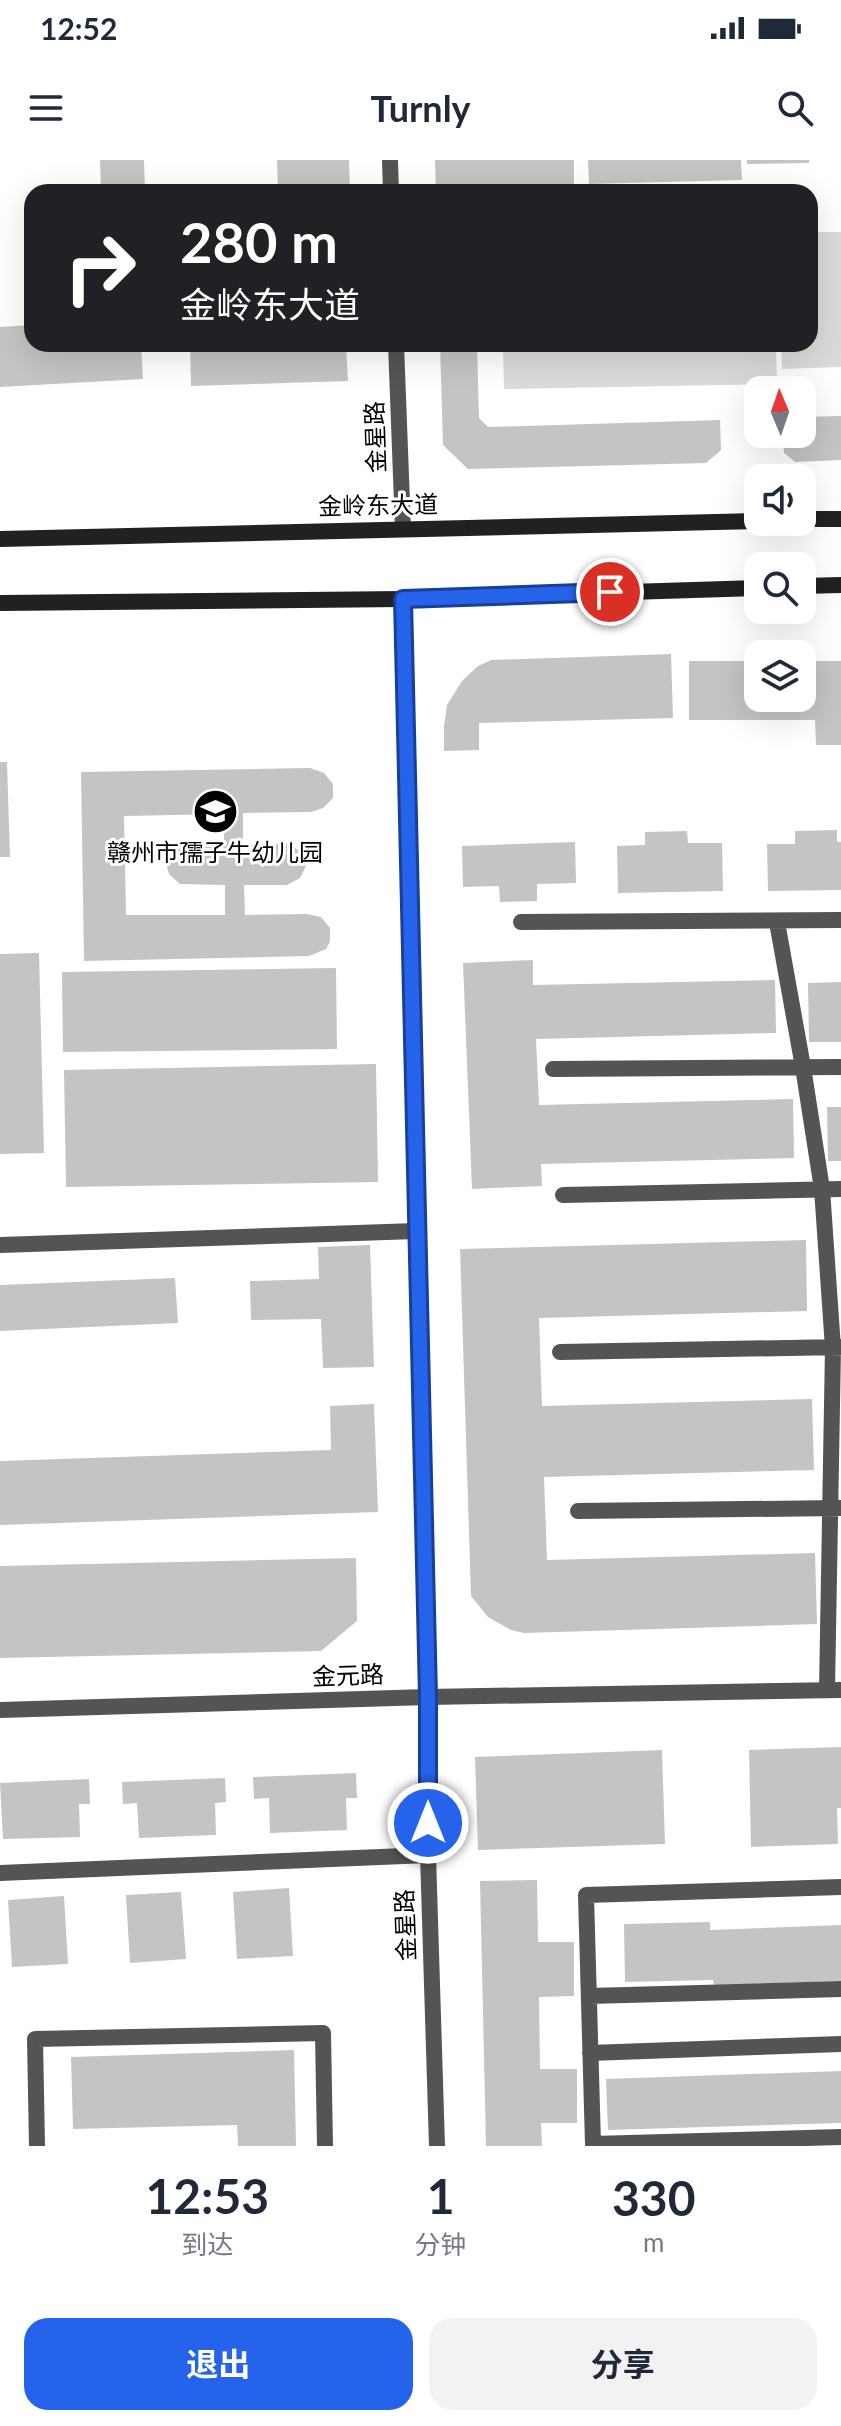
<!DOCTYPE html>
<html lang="zh">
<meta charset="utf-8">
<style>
body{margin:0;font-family:Lato,"Noto Sans SC",sans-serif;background:#f2f2f3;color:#1f2937;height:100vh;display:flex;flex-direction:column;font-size:30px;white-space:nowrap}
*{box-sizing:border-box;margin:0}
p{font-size:26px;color:#747a83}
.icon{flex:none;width:44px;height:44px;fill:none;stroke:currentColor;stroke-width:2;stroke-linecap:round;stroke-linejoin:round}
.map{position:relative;height:1986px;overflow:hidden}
.details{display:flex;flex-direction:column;background:#fff;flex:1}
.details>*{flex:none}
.hud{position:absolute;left:24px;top:24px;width:794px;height:168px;border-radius:24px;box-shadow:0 8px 32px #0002;background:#202124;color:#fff;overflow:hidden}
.needle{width:52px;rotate:358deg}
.fabs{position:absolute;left:744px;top:216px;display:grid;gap:16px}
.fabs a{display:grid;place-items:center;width:72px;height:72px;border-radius:16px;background:#fff;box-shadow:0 8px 32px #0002;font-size:40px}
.pin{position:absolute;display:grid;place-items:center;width:68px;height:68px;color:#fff;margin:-34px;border:4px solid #fff;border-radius:50%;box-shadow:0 2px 8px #0007}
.me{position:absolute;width:88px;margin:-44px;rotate:0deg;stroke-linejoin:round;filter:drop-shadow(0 0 6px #0008)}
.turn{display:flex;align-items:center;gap:28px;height:168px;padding:0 24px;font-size:36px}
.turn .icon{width:104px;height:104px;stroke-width:2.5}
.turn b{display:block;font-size:56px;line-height:68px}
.eta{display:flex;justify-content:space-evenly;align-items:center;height:136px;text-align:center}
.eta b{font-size:48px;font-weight:700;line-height:56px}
.action{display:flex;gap:16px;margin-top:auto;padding:16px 24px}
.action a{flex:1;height:92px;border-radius:24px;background:#2563eb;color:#fff;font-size:32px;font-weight:700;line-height:92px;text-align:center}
.action a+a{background:#f2f2f3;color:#1f2937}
.status{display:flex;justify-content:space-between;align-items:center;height:56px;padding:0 40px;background:#fff;direction:ltr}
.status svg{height:22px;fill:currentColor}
header{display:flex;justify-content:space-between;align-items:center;height:104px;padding:0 24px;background:#fff;font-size:36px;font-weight:700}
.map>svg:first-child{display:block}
.green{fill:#dbdbdb}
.building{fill:#c4c4c4;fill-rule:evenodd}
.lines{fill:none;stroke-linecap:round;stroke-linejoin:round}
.minor{stroke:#545454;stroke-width:16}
.tertiary{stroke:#545454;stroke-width:16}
.secondary{stroke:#212121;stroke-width:16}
.route-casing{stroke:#184099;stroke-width:20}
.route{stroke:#2563eb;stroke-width:14}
.labels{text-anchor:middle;stroke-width:6;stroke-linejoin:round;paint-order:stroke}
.street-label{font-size:24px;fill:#000;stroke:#fff}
.poi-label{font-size:24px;fill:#000;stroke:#fff}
</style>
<div class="status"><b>12:52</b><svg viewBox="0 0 49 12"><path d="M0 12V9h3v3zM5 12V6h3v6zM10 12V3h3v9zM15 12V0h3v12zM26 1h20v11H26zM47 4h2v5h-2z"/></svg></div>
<header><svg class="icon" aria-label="menu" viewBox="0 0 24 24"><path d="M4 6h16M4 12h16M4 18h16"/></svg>Turnly<svg class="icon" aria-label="search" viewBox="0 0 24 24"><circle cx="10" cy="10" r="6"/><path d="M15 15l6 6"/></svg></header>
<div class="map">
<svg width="841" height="1986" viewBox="0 0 841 1986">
<rect width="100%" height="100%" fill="#fff"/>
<!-- green -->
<path class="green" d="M 810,72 L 841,72 L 841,207 L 782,209 L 781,184 L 810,184 Z
M 503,184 L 776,184 L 777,224 L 504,229 Z"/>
<!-- building -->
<path class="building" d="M 100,0 L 144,0 L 145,32 L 101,32 Z
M 277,0 L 349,0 L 350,32 L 278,32 Z
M 435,0 L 574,0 L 574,25 L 472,28 L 472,32 L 436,32 Z
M 588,0 L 741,0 L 742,20 L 589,24 Z
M 747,0 L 809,0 L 809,3 L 747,4 Z
M 32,165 L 32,184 L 141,184 L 143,219 L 0,227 L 0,167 Z
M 190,184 L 346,184 L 348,221 L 191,226 Z
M 440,184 L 477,184 L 479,258 L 488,267 L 720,260 L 721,290 L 706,303 L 468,309 L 443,285 Z
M 841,256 L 841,300 L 795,302 L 784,293 L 783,274 L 802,274 L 802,257 Z
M 671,494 L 673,558 L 479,563 L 479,590 L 444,591 L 444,566 L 447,545 L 462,521 L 478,506 L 491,500 Z
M 689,501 L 758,501 L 758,538 L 802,538 L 802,501 L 841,501 L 841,585 L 816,585 L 815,560 L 689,560 Z
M 0,602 L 7,602 L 10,697 L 0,697 Z
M 310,608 L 324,613 L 333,624 L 333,638 L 323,648 L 311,652 L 243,653 L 243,685 L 289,684 L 301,692 L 306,706 L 300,718 L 287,725 L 244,725 L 245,755 L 307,754 L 321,757 L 330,768 L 330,782 L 326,789 L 309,796 L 84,801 L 81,612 ZM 224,654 L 224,685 L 182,685 L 170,694 L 167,707 L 169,714 L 180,724 L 225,725 L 225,755 L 126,755 L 124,656 Z
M 837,670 L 837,682 L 841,682 L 841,730 L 768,731 L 767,684 L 795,684 L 795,671 Z
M 687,671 L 688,683 L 722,683 L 723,731 L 618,733 L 617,686 L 645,685 L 645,672 Z
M 575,682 L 576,723 L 537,724 L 537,741 L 500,742 L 499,726 L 463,727 L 462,686 Z
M 39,793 L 44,993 L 0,994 L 0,794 Z
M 533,800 L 533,825 L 775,820 L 776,873 L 536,879 L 539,945 L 793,939 L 794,998 L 541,1004 L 542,1026 L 472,1029 L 463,803 Z
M 336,808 L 337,889 L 63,892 L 62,812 Z
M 841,822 L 841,882 L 809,882 L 808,823 Z
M 376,904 L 378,1022 L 66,1027 L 64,910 Z
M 827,947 L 841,947 L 841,1001 L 828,1001 Z
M 806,1080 L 807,1151 L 539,1158 L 542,1246 L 812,1239 L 814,1310 L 544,1317 L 547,1400 L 815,1393 L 817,1464 L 524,1473 L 511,1470 L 488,1457 L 471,1436 L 460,1089 Z
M 370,1085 L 374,1207 L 323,1208 L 321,1159 L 251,1160 L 250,1121 L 319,1119 L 318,1087 Z
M 175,1118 L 178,1163 L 0,1171 L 0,1125 Z
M 374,1244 L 378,1352 L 0,1365 L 0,1301 L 331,1290 L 330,1246 Z
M 356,1398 L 357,1461 L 321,1491 L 0,1498 L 0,1406 Z
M 841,1587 L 841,1648 L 837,1648 L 838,1684 L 751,1687 L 749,1590 Z
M 662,1590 L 665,1684 L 478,1690 L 475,1597 Z
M 356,1613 L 357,1638 L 346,1638 L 347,1670 L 270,1673 L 269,1638 L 254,1639 L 253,1617 Z
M 225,1618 L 226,1642 L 215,1643 L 216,1675 L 139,1678 L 137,1643 L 123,1644 L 122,1622 Z
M 89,1619 L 90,1644 L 79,1644 L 80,1677 L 3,1679 L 0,1623 Z
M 537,1720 L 538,1782 L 574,1782 L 574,1836 L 539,1837 L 540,1909 L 577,1909 L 577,1963 L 541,1963 L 542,1986 L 486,1986 L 480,1721 Z
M 289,1728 L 293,1796 L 237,1799 L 233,1732 Z
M 181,1732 L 186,1799 L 130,1803 L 126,1735 Z
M 64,1736 L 68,1804 L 12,1807 L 8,1740 Z
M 710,1762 L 710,1770 L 841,1765 L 841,1821 L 714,1825 L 713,1820 L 625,1822 L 624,1764 Z
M 294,1890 L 296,1986 L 238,1986 L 237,1965 L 73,1969 L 71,1897 Z
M 841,1911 L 841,1963 L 608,1970 L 606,1919 Z"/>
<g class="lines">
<!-- minor -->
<path class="minor" d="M 521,762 L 841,760
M 777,762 L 803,907 L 822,1029 L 833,1188 L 827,1530
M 553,909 L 841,907
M 563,1035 L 841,1029
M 0,1085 L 416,1071
M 560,1192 L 841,1187
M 578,1351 L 840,1348
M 0,1713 L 428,1695
M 841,1727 L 586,1735 L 593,1984 L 841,1977
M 589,1836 L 841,1829
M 590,1893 L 841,1884
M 37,1986 L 35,1879 L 323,1873 L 325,1986"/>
<!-- tertiary -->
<path class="tertiary" d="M 390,0 L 391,32
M 396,184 L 403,369
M 403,439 L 428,1537 L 428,1695 L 437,1986
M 0,1550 L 428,1537 L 841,1530"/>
<!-- secondary -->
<path class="secondary" d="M 802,359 L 841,359
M 0,379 L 758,361
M 802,426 L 841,425
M 0,443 L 403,439 L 758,428"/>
</g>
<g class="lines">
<defs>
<path id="route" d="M 428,1663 L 428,1537 L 403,439 L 610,432"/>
</defs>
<!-- route casing -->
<use href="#route" class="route-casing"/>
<!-- route -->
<use href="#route" class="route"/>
</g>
<!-- icons -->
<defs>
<symbol id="school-disc" viewBox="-11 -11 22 22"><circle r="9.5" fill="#000" stroke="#fff"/><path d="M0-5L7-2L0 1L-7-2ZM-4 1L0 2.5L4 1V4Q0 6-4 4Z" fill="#fff"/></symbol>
</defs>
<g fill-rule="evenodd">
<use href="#school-disc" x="190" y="626" width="51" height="51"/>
</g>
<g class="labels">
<!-- street labels -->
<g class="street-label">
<text transform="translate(376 277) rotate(-92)" y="8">金星路</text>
<text transform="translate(378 346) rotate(-1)" y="8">金岭东大道</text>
<text transform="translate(348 1516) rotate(-2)" y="8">金元路</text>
<text transform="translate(406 1765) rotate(-92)" y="8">金星路</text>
</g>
<!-- poi labels -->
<g class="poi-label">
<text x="215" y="701">赣州市孺子牛幼儿园</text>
</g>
</g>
</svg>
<div class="fabs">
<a><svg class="needle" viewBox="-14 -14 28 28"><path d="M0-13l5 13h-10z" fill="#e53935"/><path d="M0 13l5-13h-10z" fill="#747a83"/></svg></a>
<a><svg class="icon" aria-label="sound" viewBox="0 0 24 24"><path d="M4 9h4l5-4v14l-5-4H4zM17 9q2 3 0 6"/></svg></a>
<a><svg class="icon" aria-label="search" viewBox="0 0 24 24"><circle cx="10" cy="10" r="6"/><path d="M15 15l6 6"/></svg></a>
<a><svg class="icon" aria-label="layers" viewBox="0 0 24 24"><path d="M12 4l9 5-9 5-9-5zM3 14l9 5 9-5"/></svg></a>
</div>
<div class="pin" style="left:610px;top:432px;background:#d93025"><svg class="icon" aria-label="arrive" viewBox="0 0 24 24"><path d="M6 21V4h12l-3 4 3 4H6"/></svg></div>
<svg class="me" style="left:428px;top:1663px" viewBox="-20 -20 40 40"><circle r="17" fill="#2563eb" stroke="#fff" stroke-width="3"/><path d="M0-11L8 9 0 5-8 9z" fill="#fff"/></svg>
<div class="hud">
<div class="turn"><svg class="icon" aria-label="right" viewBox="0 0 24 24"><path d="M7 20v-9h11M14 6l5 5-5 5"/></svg><div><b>280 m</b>金岭东大道</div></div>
</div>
</div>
<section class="details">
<div class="eta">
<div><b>12:53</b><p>到达</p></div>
<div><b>1</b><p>分钟</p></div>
<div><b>330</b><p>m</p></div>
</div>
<div class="action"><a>退出</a><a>分享</a></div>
</section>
